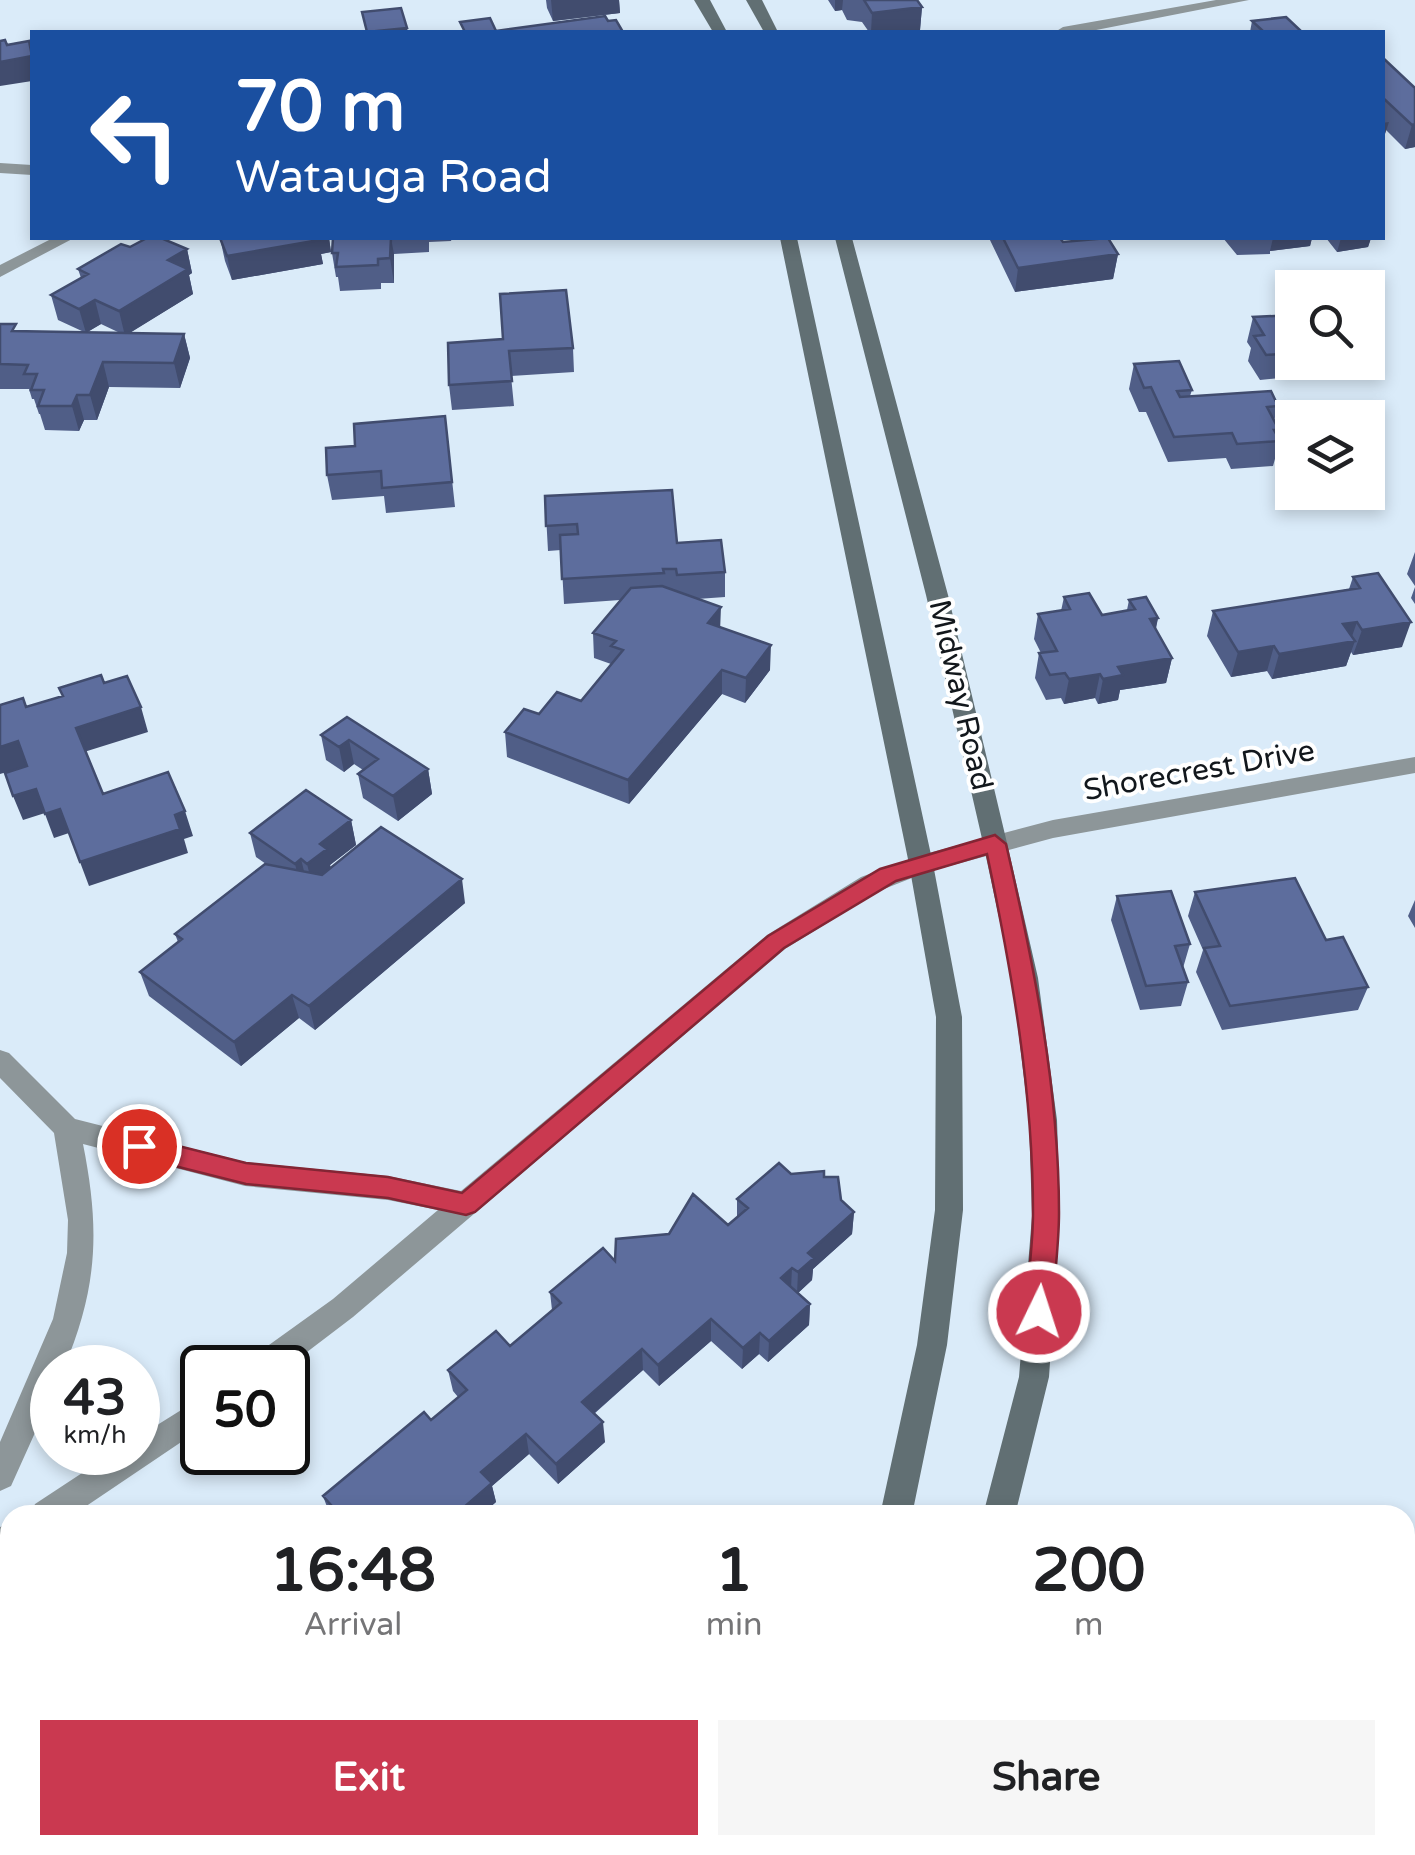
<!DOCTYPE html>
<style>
body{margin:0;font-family:"Varela Round",sans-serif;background:#f6f6f6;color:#202124;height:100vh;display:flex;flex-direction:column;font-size:38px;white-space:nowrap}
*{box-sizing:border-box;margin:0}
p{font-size:32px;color:#757577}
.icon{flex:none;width:55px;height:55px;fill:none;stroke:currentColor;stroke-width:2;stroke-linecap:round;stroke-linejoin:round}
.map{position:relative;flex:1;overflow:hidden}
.details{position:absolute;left:0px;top:1505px;width:1415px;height:350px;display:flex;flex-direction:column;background:#fff;border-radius:30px 30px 0 0;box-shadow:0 5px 15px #0003}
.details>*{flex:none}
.banner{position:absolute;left:30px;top:30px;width:1355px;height:210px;border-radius:0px;box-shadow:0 5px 15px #0003;background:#1a4fa0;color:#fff;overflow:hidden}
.controls{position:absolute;left:1275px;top:270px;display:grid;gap:20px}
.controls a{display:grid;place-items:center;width:110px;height:110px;border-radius:0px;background:#fff;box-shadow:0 5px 15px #0003;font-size:50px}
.speed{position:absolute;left:30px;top:1345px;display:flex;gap:20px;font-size:50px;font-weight:700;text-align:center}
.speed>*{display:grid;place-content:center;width:130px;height:130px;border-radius:50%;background:#fff;box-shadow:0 5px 15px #0003;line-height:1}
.speed small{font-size:25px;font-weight:400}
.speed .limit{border:5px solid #111;border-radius:15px;background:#fff;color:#111}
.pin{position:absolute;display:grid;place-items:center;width:85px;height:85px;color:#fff;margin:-42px;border:5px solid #fff;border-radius:50%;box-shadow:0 2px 10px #0007}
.me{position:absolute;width:110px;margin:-55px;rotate:4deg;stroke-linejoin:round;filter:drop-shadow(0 0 8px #0008)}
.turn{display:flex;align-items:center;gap:35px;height:210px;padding:0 40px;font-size:45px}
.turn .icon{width:130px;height:130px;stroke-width:2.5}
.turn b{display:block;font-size:70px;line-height:85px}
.eta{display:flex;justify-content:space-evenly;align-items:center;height:170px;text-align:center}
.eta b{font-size:60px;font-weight:800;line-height:70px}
.button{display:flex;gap:20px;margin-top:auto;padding:20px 40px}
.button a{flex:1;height:115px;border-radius:0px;background:#ca3950;color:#fff;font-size:40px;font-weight:800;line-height:115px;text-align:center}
.button a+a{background:#f6f6f6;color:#202124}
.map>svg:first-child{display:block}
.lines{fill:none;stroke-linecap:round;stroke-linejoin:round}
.minor{fill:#8d9699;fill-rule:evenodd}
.secondary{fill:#616f73;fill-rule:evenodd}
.wall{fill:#505e87;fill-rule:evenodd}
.shaded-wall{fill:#414c6e}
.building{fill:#5d6d9d;stroke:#414c6e;stroke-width:2.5}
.route{fill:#ca3950;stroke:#832534;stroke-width:2.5}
.labels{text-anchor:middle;stroke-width:8;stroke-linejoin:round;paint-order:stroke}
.street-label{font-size:30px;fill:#12171c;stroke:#fff}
</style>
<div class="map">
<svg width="1415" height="1855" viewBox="0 0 1415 1855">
<rect width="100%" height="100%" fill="#daebf9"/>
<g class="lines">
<!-- minor -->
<path class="minor" d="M 1216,0 L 1249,0 L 1086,32 L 1055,32 L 1063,27 Z
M 0,163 L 32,165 L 32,175 L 0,173 Z
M 53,238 L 74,238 L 0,277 L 0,265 Z
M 1415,757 L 1415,773 L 1053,838 L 927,872 L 879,891 L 785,949 L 353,1317 L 286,1368 L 247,1368 L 251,1358 L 333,1299 L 438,1210 L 388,1200 L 245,1186 L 83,1144 C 100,1229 98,1287 64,1368 L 52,1368 L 52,1395 L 11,1486 L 0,1491 L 0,1442 L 53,1319 L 67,1253 L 68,1220 L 54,1133 L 0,1078 L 0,1050 L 9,1053 L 75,1119 L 245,1162 L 388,1176 L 461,1191 L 767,935 L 861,877 L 921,855 L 1053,820 Z
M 202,1397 L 202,1428 L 73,1515 L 30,1515 L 35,1504 L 114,1452 L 138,1452 L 138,1437 Z
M 10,1523 L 10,1555 L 0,1559 L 0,1527 Z"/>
<!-- secondary -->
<path class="secondary" d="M 694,0 L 710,0 L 727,32 L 713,32 Z
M 746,0 L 762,0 L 778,32 L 764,32 Z
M 780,238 L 797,238 L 933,864 L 962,1017 L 963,1210 L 947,1345 L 912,1515 L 880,1515 L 917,1345 L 935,1210 L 936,1017 L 909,864 Z
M 835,238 L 852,238 L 948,595 L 1007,843 L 1038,978 L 1057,1120 L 1060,1216 L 1049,1377 L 1015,1515 L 983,1515 L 1019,1377 L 1032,1216 L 1029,1120 L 1012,978 L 983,843 L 926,595 Z
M 760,1845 L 794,1845 L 790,1855 L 756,1855 Z
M 881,1845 L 915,1845 L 912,1855 L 878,1855 Z"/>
</g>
<!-- wall -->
<path class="wall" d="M 546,0 L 619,0 L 620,13 L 553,21 L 547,8 Z
M 828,0 L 917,0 L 922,7 L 920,30 L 901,32 L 869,32 L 862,22 L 847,20 L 842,10 L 835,11 Z
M 1252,21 L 1302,32 L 1250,32 Z
M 1382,57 L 1415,88 L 1415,147 L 1405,149 L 1386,130 L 1382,143 Z
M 220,238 L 329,238 L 331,252 L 321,254 L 323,264 L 232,280 L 225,261 Z
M 333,238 L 452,238 L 451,241 L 429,242 L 429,252 L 394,254 L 394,283 L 381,283 L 381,289 L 340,291 L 338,277 L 336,277 L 332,253 Z
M 989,238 L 1060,238 L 1063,242 L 1118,254 L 1113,279 L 1015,292 Z
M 1223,238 L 1312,238 L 1310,246 L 1270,251 L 1270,254 L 1237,255 Z
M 1326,238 L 1371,238 L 1368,247 L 1337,252 Z
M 130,247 L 187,249 L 192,273 L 189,275 L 193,294 L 129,333 L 184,334 L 190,358 L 180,388 L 109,387 L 97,420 L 84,420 L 79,431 L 45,430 L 40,414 L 39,414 L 34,399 L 32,399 L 29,389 L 0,389 L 0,324 L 18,332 L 84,332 L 58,320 L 51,295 L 81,278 L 78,269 ZM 101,324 L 120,333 L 87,332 Z
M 1292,315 L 1292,362 L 1322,362 L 1319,374 L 1260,380 L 1248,361 L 1251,348 L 1247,342 L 1253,317 Z
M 448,343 L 573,348 L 574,372 L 511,376 L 514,406 L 452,410 L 449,385 Z
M 1134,364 L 1192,390 L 1190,396 L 1278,406 L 1274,421 L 1279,430 L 1278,437 L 1280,441 L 1273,466 L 1231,469 L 1226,458 L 1168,462 L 1146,412 L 1139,412 L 1129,389 Z
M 445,416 L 455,507 L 386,513 L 384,496 L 332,500 L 327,475 L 355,446 Z
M 545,496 L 677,543 L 725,572 L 725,597 L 697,599 L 720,627 L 770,670 L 745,703 L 722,694 L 629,804 L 507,757 L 505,732 L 539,714 L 581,701 L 611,664 L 594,658 L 593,633 L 620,600 L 564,604 L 561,550 L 548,551 Z
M 1415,552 L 1415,586 L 1407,574 Z
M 1353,577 L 1402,647 L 1353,655 L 1351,652 L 1346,666 L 1272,679 L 1267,671 L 1231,677 L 1207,636 L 1213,611 L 1349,589 Z
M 1415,587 L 1415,604 L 1411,598 Z
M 1064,597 L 1102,615 L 1127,610 L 1129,600 L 1158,618 L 1156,629 L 1172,658 L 1166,683 L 1120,690 L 1118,700 L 1098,704 L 1095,698 L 1064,704 L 1061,698 L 1046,700 L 1035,678 L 1039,653 L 1041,653 L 1034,639 L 1038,614 L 1061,611 Z
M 347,717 L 428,769 L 432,794 L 398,821 L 363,798 L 358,774 L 363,770 L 354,764 L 344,772 L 326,760 L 321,735 Z
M 351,820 L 356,845 L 330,865 L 331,868 L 465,903 L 315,1030 L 299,1018 L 241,1066 L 149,996 L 140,972 L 178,942 L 175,934 L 266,864 L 256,857 L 250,833 Z
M 1195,892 L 1326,940 L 1368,987 L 1358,1010 L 1222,1030 L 1196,972 L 1203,950 L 1188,916 Z
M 1117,896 L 1190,944 L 1183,968 L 1188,982 L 1181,1006 L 1140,1010 L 1111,920 Z
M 1415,900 L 1415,928 L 1408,916 Z
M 791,1174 L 824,1177 L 841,1200 L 854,1212 L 852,1234 L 813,1269 L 812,1280 L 798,1293 L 810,1304 L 809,1325 L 768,1362 L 759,1354 L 742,1369 L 711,1341 L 659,1386 L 643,1370 L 594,1414 L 605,1442 L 558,1484 L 529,1454 L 492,1486 L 496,1502 L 481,1515 L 330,1515 L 323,1496 L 431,1420 L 458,1397 L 453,1391 L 448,1370 L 510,1346 L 552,1310 L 550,1292 L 669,1234 L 728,1225 L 737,1218 L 737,1199 Z"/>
<!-- shaded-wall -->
<path class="shaded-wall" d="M 551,0 L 619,0 L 620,13 L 553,21 Z
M 835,0 L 843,0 L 842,10 L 835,11 Z
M 922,7 L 920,30 L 901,32 L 871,32 L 872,13 Z
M 407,28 L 408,32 L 368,32 Z
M 32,56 L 32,81 L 0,86 L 0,62 Z
M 1389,122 L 1382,143 L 1382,123 Z
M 1415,124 L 1415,147 L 1405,149 L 1412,125 Z
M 317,238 L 329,238 L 331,252 L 321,254 L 323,264 L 232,280 L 227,256 Z
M 391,238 L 394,254 L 394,283 L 390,258 Z
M 1273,238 L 1312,238 L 1310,246 L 1270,251 Z
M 1341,238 L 1371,238 L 1368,247 L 1337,252 Z
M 187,249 L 192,273 L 189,275 L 193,294 L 125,336 L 119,311 L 168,260 Z
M 1118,254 L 1113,279 L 1015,292 L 1018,268 Z
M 95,300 L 101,324 L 86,333 L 79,309 Z
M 184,334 L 190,358 L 180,388 L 174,363 Z
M 103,362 L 109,387 L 97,420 L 90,395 Z
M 77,395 L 84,420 L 79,431 L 72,406 Z
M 721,607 L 720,632 L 708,623 Z
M 1158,618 L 1152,642 L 1150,619 Z
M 1357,622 L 1350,642 L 1355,641 L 1346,666 L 1272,679 L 1279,654 L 1343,624 Z
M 1411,622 L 1402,647 L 1353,655 L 1362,630 Z
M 771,645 L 770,670 L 745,703 L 746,678 Z
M 1274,646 L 1267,671 L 1231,677 L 1238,652 Z
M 1172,658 L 1166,683 L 1120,690 L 1118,700 L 1098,704 L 1103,679 L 1118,667 Z
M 722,670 L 722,694 L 629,804 L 628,780 Z
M 1100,674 L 1095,698 L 1064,704 L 1069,679 Z
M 141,707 L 148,732 L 84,752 L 76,728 Z
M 349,740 L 354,764 L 344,772 L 339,747 Z
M 18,741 L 27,766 L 0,774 L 0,747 Z
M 428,769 L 432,794 L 398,821 L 393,796 Z
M 36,789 L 45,813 L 23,820 L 13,796 Z
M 60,809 L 69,833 L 54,838 L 45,814 Z
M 185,811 L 193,836 L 184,839 L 188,853 L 89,886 L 80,862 Z
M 351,820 L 356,845 L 330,865 L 332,873 L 313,888 L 307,864 L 320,844 Z
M 301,859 L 307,883 L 301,888 L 295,864 Z
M 462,879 L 465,903 L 315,1030 L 309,1006 Z
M 292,995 L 299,1018 L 241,1066 L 234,1042 Z
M 854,1212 L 852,1234 L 813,1269 L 812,1280 L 797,1294 L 798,1272 L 808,1253 Z
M 792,1268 L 791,1289 L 781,1278 Z
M 810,1304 L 809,1325 L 768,1362 L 769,1341 Z
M 711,1319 L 711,1341 L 659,1386 L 658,1365 Z
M 760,1333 L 759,1354 L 742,1369 L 743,1348 Z
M 642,1349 L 643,1370 L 584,1422 L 582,1402 Z
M 603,1422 L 605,1442 L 558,1484 L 556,1464 Z
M 526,1434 L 529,1454 L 492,1486 L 496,1502 L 481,1515 L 463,1515 L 462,1509 L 481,1472 Z
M 131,1845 L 138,1845 L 142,1855 L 133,1855 Z"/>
<!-- building -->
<path class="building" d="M 864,0 L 917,0 L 922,7 L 872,13 Z
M 401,8 L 407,28 L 367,32 L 362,12 Z
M 605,16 L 608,21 L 616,20 L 623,32 L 465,32 L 460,22 L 490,18 L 496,31 Z
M 1286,17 L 1302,32 L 1264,32 L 1252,21 Z
M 5,40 L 7,45 L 29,41 L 32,56 L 0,62 L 0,41 Z
M 1382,57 L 1415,88 L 1415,124 L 1412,125 L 1382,97 Z
M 147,238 L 161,238 L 187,249 L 168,260 L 188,269 L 119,311 L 95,300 L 79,309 L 51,295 L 88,274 L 78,269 L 121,244 L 130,247 Z
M 220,238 L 318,238 L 319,240 L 227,256 Z
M 333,238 L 391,238 L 390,258 L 378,259 L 378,265 L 336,267 L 338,253 L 332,253 Z
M 1003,238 L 1060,238 L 1063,242 L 1108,238 L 1118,254 L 1018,268 Z
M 566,290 L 573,348 L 509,351 L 512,381 L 449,385 L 448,343 L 503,339 L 500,294 Z
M 1292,315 L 1292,353 L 1266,355 L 1254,336 L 1264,335 L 1253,317 Z
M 0,324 L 16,324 L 12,331 L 184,334 L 174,363 L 103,362 L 90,395 L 77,395 L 72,406 L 38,406 L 44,390 L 31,390 L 37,374 L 24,374 L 28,365 L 0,364 Z
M 1179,361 L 1192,390 L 1177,391 L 1180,397 L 1271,391 L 1278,406 L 1267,407 L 1279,430 L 1274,430 L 1280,441 L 1237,444 L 1232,433 L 1174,437 L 1151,387 L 1144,388 L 1134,364 Z
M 445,416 L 452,482 L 382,488 L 381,471 L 327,475 L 326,448 L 355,446 L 354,424 Z
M 672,490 L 677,543 L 721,540 L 725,572 L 677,575 L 676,569 L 663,569 L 664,573 L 562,579 L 560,535 L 578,534 L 577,524 L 546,526 L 545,496 Z
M 1378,573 L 1411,622 L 1362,630 L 1357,622 L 1343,624 L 1355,641 L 1279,654 L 1274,646 L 1238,652 L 1213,611 L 1360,588 L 1353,577 Z
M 662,586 L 721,607 L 708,623 L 771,645 L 746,678 L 722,670 L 628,780 L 505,732 L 524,709 L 539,714 L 557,692 L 581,701 L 623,650 L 611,646 L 616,641 L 593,633 L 631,588 Z
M 1089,593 L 1102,615 L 1135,609 L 1129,600 L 1146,597 L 1158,618 L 1150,619 L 1172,658 L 1118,667 L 1123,675 L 1103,679 L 1100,674 L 1069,679 L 1065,673 L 1050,675 L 1039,653 L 1057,651 L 1038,614 L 1070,609 L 1064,597 Z
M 101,675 L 104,683 L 127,676 L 141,707 L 76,728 L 103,794 L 168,772 L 185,811 L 175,815 L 180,829 L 80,862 L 60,809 L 45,814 L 36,789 L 13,796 L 5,773 L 27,766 L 18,741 L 0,747 L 0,705 L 23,698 L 26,707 L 63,696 L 59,688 Z
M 347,717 L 428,769 L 393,796 L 358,774 L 378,759 L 349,740 L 339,747 L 321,735 Z
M 306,790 L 351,820 L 320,844 L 327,849 L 307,864 L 301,859 L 295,864 L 250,833 Z
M 381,827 L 462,879 L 309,1006 L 292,995 L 234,1042 L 140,972 L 182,939 L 175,934 L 265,864 L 322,875 Z
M 1295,878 L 1326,940 L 1343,937 L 1368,987 L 1230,1006 L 1204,948 L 1220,946 L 1195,892 Z
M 1171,891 L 1190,944 L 1175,946 L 1188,982 L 1146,986 L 1117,896 Z
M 779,1163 L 791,1174 L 824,1171 L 824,1177 L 838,1177 L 841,1200 L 854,1212 L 808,1253 L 814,1258 L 798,1272 L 792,1268 L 781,1278 L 810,1304 L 769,1341 L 760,1333 L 743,1348 L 711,1319 L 658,1365 L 642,1349 L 582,1402 L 603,1422 L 556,1464 L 526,1434 L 481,1472 L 492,1483 L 462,1509 L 467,1515 L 340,1515 L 323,1496 L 424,1412 L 431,1420 L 467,1390 L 448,1370 L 496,1331 L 510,1346 L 561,1303 L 550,1292 L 603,1248 L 615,1261 L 616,1239 L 669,1234 L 693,1194 L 728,1225 L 748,1208 L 737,1199 Z
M 10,1824 L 10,1845 L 131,1845 L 134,1854 L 0,1855 L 0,1829 Z"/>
<!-- route -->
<path class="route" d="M 995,835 L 1006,844 C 1034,965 1059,1088 1059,1213 C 1059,1246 1054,1280 1052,1312 L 1048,1321 L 1039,1324 L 1029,1321 L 1025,1312 C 1028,1279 1033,1246 1033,1213 C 1033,1091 1012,973 987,854 L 896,881 L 784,948 L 475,1212 L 466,1215 L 388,1198 L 246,1184 L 139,1157 L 130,1154 L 126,1146 L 130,1139 L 139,1136 L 246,1163 L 388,1177 L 462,1193 L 768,936 L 880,869 Z"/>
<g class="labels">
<!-- street labels -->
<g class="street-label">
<text transform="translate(961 695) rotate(77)" y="10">Midway Road</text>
<text transform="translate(1199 770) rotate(-10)" y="10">Shorecrest Drive</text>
</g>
</g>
</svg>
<div class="controls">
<a><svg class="icon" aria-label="search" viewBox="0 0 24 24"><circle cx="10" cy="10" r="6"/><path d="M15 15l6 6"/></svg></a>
<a><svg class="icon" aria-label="layers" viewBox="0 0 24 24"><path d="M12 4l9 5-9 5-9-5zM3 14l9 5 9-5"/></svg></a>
</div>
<div class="speed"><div>43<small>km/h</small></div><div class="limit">50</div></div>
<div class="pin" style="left:139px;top:1146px;background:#d93025"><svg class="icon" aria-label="arrive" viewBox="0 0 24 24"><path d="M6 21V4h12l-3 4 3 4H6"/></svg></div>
<svg class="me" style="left:1039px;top:1312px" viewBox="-20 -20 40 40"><circle r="17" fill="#ca3950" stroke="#fff" stroke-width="3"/><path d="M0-11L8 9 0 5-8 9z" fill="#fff"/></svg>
<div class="banner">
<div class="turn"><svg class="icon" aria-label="left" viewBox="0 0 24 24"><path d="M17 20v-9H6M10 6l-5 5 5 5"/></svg><div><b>70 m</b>Watauga Road</div></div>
</div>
<section class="details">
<div class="eta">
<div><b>16:48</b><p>Arrival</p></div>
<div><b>1</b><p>min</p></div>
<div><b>200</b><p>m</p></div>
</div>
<div class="button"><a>Exit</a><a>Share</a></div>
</section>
</div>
